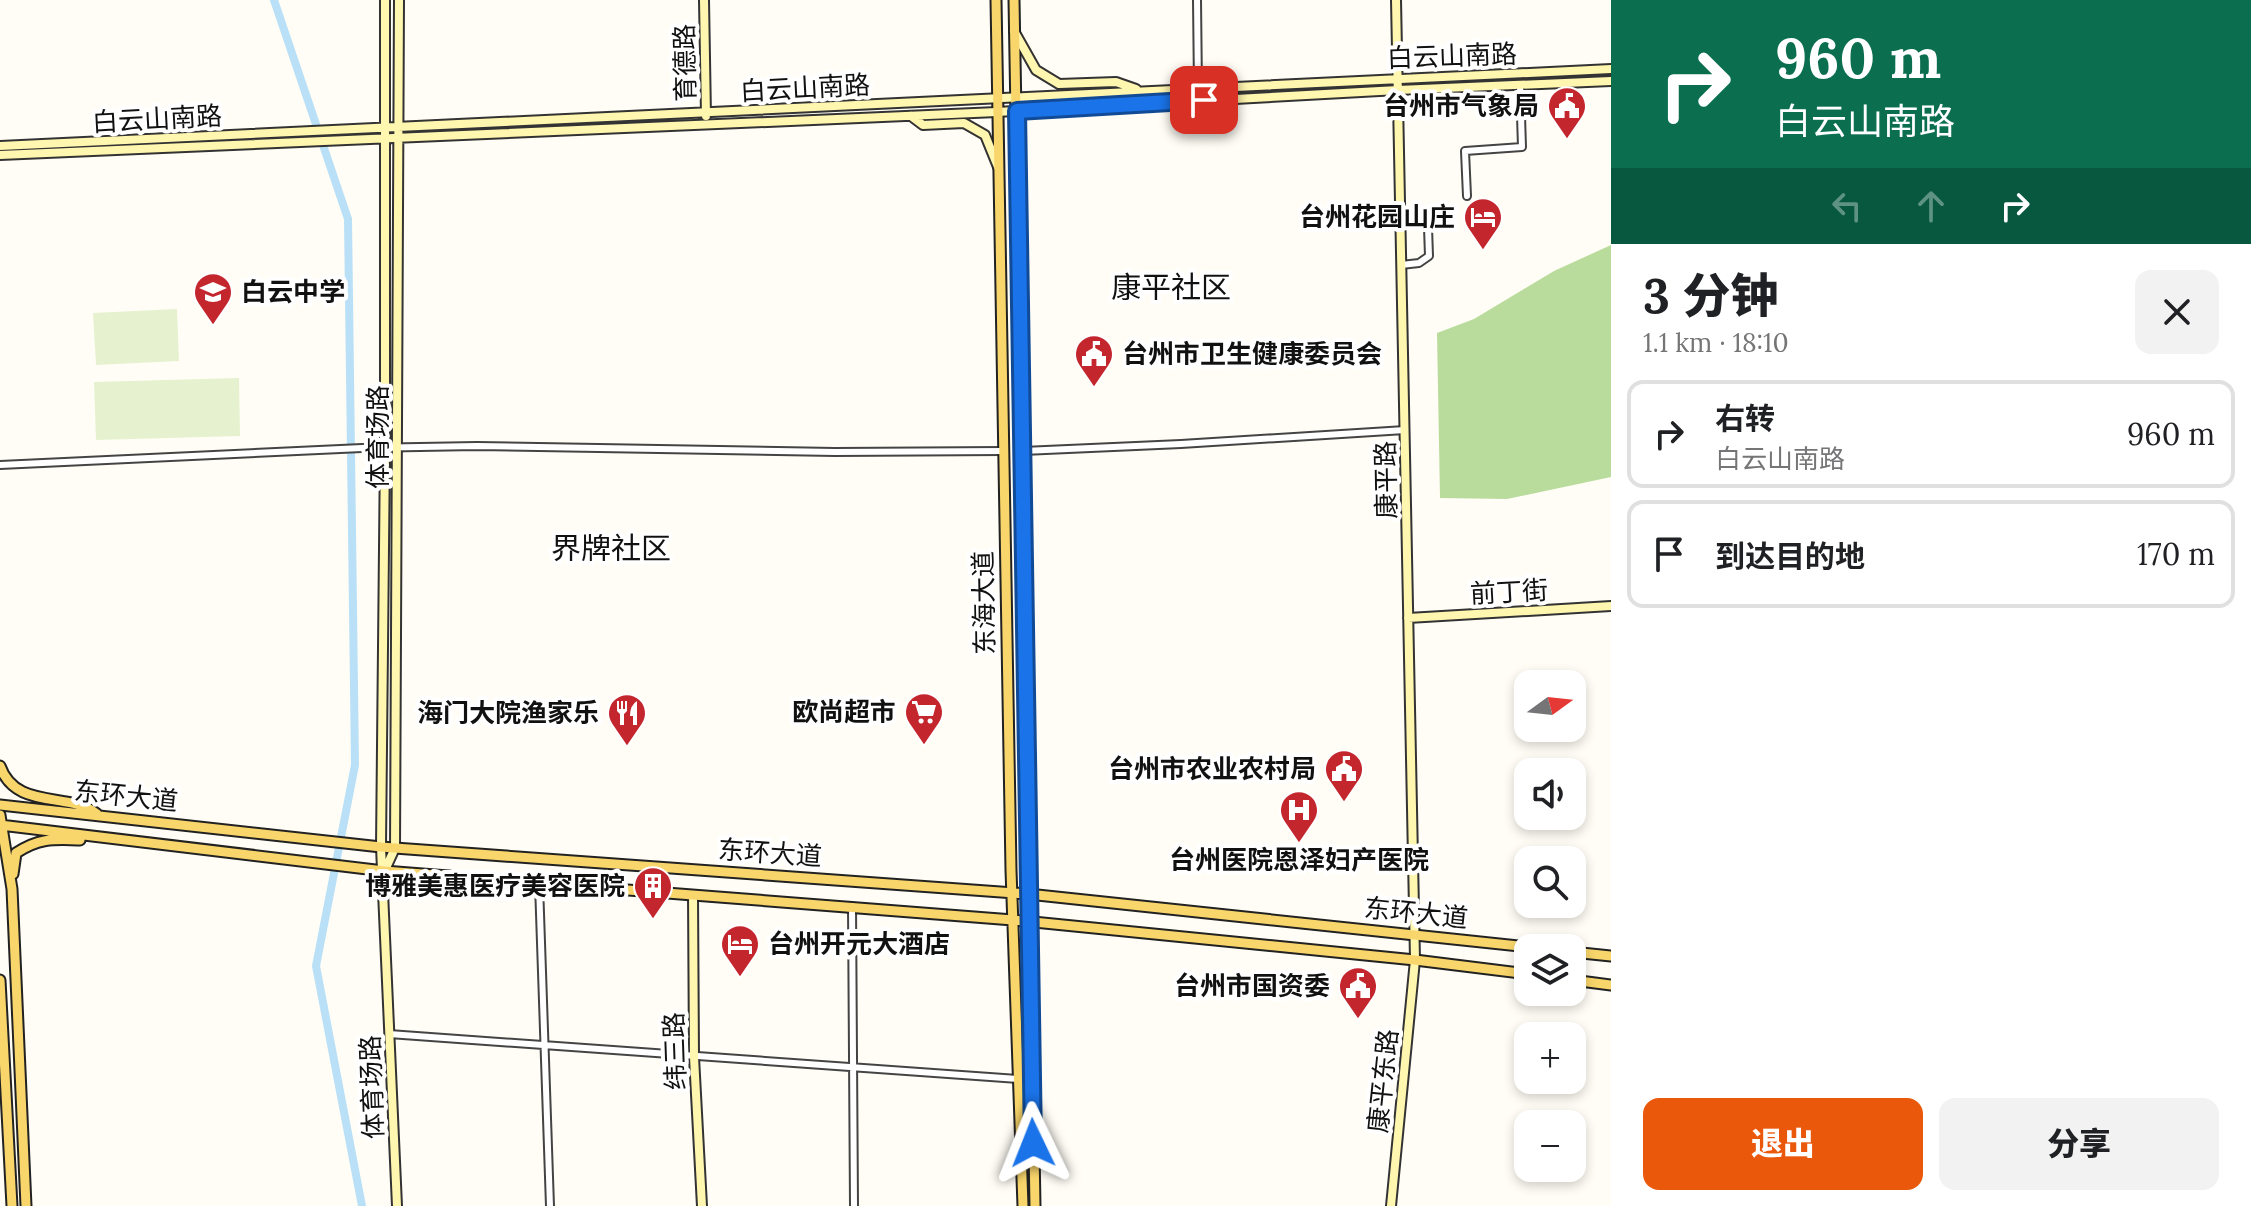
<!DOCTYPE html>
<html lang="zh">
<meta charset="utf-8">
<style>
body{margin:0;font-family:Lora,"Noto Sans SC",serif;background:#f2f2f2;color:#202124;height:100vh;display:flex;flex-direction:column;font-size:30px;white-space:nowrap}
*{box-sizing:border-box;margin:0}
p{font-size:26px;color:#757577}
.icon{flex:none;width:44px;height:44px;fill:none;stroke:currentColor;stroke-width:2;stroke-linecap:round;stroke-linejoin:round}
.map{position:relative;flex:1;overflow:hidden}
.side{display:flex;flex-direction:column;background:#fff;width:640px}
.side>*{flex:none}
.guide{background:#0b6e4f;color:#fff;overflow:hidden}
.needle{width:52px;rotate:75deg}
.controls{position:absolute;left:1514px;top:670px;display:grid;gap:16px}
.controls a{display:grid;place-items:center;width:72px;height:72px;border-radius:16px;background:#fff;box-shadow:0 4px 12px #0003;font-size:40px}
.pin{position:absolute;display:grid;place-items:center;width:68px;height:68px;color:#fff;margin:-34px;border-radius:16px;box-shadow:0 4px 12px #0006}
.me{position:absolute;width:88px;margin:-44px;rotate:358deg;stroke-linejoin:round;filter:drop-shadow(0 0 6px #0008)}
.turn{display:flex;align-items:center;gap:28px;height:168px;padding:0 32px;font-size:36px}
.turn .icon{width:104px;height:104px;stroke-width:2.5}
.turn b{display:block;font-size:56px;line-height:68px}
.lanes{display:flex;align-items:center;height:76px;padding:0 32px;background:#0003;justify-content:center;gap:40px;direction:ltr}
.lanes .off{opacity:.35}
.round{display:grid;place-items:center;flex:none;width:84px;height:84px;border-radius:16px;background:#f2f2f2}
.head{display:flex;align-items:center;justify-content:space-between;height:136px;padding:0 32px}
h1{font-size:48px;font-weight:800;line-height:60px}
.cta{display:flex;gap:16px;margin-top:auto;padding:16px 32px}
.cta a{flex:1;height:92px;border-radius:16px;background:#ea580c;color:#fff;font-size:32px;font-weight:800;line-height:92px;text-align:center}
.cta a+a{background:#f2f2f2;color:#202124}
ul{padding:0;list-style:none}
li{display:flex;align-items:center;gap:24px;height:108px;margin:0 16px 12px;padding:0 16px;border:4px solid #e0e0e0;border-radius:16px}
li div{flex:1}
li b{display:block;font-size:30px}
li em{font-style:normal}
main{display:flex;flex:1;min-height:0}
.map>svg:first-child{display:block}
.forest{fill:#b9dc9c}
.pitch{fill:#e6f2cf}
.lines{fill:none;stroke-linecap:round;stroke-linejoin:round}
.canal{stroke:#b9e0f7;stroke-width:8}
.street-casing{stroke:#444;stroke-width:10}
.secondary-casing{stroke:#333;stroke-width:12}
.primary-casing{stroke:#222;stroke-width:13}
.street{stroke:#fff;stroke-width:6}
.secondary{stroke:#fff6b0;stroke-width:8}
.primary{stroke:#f9d66b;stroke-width:9}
.route-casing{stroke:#114b97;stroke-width:20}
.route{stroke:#1a73e8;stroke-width:14}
.labels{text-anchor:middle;stroke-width:8;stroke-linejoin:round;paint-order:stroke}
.street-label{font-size:26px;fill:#111;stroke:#fff}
.poi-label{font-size:26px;font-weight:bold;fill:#111;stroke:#fff;text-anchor:end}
.quarter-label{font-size:30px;fill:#111;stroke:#fff}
</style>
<main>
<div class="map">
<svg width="1611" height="1206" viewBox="0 0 1611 1206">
<rect width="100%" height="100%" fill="#fffdf5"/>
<!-- forest -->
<path class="forest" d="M 1611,245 L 1611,477 L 1507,499 L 1440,498 L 1437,333 L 1474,319 L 1554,271 Z"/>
<!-- pitch -->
<path class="pitch" d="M 177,309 L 179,361 L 96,365 L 93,313 Z
M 239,378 L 240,436 L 96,440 L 94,382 Z"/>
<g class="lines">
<!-- canal -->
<path class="canal" d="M 274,0 L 348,219 L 355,765 L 316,966 L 362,1206"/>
<defs>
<path id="street" d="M 1197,0 L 1198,88
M 1467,196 L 1465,151 L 1522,147 L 1520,85
M 1400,221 L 1417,220 L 1428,227 L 1429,256 L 1419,263 L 1401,265
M 1023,451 L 1181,444 L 1405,430
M 0,465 L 362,448 L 477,446 L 835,452 L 1004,451
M 539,884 L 550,1206
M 852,906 L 854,1206
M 389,1034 L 1019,1079"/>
<path id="secondary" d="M 385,0 L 385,448 L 381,847 L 397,1206
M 704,0 L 706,116
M 1014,31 L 1036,70 L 1059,84 L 1116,82 L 1136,89
M 911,116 L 923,125 L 964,123 L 985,135 L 998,167
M 0,146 L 1611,69
M 0,155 L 997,112 L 1398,90 L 1611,81
M 1408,618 L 1611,606
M 385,870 L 395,848 L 399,0
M 693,895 L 694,1057 L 702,1206
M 1391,1206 L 1415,960 L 1396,0"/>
<path id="primary" d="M 996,0 L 1011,870 L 1023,1206
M 1014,0 L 1035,1206
M 0,766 C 16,811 69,791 97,814
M 0,805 L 381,847 L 1028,894 L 1537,948
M 0,815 L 12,889 L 26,1206
M 0,825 L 384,871 L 1013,920 L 1415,960 L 1528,974
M 13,874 L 16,853 C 39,838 53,839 80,840
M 1572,952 L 1611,956
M 0,980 L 12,1206
M 1572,980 L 1611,985"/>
</defs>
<!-- street casing -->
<use href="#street" class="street-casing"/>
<!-- secondary casing -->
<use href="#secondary" class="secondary-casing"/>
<!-- primary casing -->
<use href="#primary" class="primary-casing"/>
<!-- street -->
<use href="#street" class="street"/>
<!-- secondary -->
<use href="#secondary" class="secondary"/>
<!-- primary -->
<use href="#primary" class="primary"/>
</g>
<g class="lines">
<defs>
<path id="route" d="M 1033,1143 L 1017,111 L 1204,100"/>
</defs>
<!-- route casing -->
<use href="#route" class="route-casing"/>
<!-- route -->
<use href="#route" class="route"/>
</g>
<!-- icons -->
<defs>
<symbol id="civic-pin" viewBox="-11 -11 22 30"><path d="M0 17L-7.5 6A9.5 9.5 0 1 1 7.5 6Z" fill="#c4262e" stroke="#fff"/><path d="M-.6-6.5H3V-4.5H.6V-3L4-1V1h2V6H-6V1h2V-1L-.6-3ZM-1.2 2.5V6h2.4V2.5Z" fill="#fff"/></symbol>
<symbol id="hotel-pin" viewBox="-11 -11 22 30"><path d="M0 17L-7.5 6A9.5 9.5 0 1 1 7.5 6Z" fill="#c4262e" stroke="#fff"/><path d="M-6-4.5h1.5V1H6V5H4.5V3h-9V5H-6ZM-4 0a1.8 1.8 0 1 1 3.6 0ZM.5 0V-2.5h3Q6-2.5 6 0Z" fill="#fff"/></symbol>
<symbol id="school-pin" viewBox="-11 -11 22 30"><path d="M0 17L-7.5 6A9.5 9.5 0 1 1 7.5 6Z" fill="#c4262e" stroke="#fff"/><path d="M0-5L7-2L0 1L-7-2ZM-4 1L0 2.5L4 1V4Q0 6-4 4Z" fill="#fff"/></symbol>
<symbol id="supermarket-pin" viewBox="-11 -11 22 30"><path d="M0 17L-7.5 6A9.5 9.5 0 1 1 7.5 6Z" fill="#c4262e" stroke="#fff"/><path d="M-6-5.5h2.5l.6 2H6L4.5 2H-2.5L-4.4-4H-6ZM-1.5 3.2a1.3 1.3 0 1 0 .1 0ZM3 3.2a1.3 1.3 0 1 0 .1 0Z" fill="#fff"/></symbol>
<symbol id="restaurant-pin" viewBox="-11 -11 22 30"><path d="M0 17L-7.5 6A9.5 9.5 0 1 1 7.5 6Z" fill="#c4262e" stroke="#fff"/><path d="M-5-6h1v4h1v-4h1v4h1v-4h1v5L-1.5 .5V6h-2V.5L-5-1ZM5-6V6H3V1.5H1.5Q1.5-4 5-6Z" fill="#fff"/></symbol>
<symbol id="hospital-pin" viewBox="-11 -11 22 30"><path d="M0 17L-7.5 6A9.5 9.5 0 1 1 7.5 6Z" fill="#c4262e" stroke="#fff"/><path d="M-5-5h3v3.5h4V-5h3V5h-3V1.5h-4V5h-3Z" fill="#fff"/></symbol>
<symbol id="building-pin" viewBox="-11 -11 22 30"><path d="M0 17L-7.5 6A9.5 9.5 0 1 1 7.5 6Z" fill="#c4262e" stroke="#fff"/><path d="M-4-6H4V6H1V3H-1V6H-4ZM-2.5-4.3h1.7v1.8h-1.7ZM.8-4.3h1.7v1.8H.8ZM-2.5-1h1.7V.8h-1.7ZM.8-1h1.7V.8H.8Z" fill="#fff"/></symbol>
</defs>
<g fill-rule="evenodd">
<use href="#civic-pin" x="1545" y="84" width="44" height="60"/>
<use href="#hotel-pin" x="1461" y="195" width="44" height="60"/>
<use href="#school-pin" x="191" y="270" width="44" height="60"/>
<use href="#civic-pin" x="1072" y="332" width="44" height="60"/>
<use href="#supermarket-pin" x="902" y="690" width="44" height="60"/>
<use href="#restaurant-pin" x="605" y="691" width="44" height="60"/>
<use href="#civic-pin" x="1322" y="747" width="44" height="60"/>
<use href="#hospital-pin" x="1277" y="788" width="44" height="60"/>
<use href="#building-pin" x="631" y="864" width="44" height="60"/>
<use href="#hotel-pin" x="718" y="922" width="44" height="60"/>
<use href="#civic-pin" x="1336" y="964" width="44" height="60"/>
</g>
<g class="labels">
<!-- street labels -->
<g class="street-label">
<text transform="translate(1452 56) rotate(-2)" y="9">白云山南路</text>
<text transform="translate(685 63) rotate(-91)" y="9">育德路</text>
<text transform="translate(805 88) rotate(-3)" y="9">白云山南路</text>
<text transform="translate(157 119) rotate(-3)" y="9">白云山南路</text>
<text transform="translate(378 437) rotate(-90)" y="9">体育场路</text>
<text transform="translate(1386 480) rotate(-91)" y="9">康平路</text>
<text transform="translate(1509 592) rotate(-3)" y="9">前丁街</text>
<text transform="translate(984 603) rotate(-91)" y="9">东海大道</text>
<text transform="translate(126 796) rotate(6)" y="9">东环大道</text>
<text transform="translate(770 853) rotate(4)" y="9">东环大道</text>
<text transform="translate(1416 913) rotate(6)" y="9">东环大道</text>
<text transform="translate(675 1051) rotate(-92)" y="9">纬三路</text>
<text transform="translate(1383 1081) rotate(-84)" y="9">康平东路</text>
<text transform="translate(372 1087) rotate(-92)" y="9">体育场路</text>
</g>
<!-- poi labels -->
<g class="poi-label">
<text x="1539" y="115">台州市气象局</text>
<text x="1455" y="226">台州花园山庄</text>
<text x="241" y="301" text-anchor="start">白云中学</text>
<text x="1122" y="363" text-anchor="start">台州市卫生健康委员会</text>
<text x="896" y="721">欧尚超市</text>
<text x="599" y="722">海门大院渔家乐</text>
<text x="1316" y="778">台州市农业农村局</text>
<text x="1299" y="869" text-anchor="middle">台州医院恩泽妇产医院</text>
<text x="625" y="895">博雅美惠医疗美容医院</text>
<text x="768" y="953" text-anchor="start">台州开元大酒店</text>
<text x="1330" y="995">台州市国资委</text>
</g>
<!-- quarter labels -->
<g class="quarter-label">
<text x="1171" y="298">康平社区</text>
<text x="611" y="559">界牌社区</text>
</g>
</g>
</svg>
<div class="controls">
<a><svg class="needle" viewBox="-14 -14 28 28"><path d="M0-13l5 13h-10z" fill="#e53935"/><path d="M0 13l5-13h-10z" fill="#757577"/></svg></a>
<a><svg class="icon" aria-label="sound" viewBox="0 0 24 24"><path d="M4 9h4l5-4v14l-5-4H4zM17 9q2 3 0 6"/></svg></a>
<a><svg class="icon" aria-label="search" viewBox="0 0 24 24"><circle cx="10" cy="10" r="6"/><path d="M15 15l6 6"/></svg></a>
<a><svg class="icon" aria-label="layers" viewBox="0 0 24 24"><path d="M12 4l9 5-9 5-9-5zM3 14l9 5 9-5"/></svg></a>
<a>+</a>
<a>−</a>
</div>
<div class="pin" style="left:1204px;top:100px;background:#d93025"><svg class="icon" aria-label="arrive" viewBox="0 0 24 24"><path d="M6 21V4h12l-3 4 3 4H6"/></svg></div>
<svg class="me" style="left:1033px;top:1143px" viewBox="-20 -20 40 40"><path d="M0-17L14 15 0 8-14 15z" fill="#1a73e8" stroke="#fff" stroke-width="4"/></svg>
</div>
<section class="side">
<div class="guide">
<div class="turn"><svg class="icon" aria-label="right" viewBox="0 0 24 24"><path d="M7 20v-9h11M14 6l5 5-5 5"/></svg><div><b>960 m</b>白云山南路</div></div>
<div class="lanes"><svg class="icon off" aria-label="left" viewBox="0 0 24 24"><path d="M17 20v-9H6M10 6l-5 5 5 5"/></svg><svg class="icon off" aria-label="ahead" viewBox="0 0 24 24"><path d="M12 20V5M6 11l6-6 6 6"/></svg><svg class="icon" aria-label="right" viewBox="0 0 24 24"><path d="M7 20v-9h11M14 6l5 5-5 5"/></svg></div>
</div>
<div class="head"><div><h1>3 分钟</h1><p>1.1 km · 18:10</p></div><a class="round"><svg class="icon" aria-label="close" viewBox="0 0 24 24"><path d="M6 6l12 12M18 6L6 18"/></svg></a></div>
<ul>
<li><svg class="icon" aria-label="right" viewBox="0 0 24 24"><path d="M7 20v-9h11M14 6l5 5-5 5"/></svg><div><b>右转</b><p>白云山南路</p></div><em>960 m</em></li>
<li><svg class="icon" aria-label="arrive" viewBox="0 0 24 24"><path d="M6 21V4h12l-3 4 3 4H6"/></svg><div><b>到达目的地</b></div><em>170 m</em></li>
</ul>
<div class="cta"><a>退出</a><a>分享</a></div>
</section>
</main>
